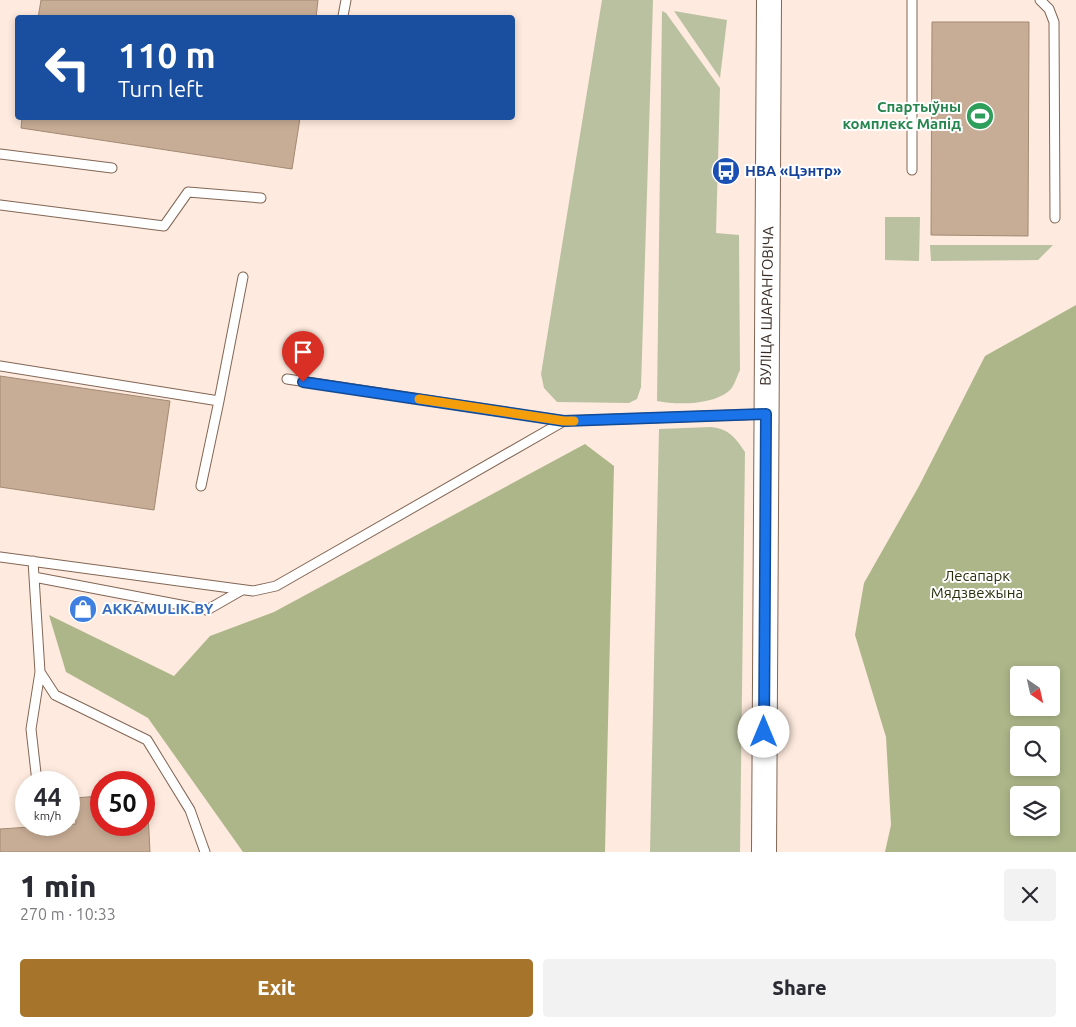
<!DOCTYPE html>
<meta charset="utf-8">
<style>
body{margin:0;font-family:Ubuntu,sans-serif;background:#f2f2f3;color:#2b2b33;height:100vh;display:flex;flex-direction:column;font-size:19px;white-space:nowrap}
*{box-sizing:border-box;margin:0}
p{font-size:16px;color:#7c7c81}
.icon{flex:none;width:28px;height:28px;fill:none;stroke:currentColor;stroke-width:2;stroke-linecap:round;stroke-linejoin:round}
.map{position:relative;height:852px;overflow:hidden}
.drawer{display:flex;flex-direction:column;background:#fff;flex:1}
.drawer>*{flex:none}
.hud{position:absolute;left:15px;top:15px;width:500px;height:105px;border-radius:5px;box-shadow:0 2px 8px #0003;background:#1a4fa0;color:#fff;overflow:hidden}
.needle{width:32px;rotate:146deg}
.tools{position:absolute;left:1010px;top:666px;display:grid;gap:10px}
.tools a{display:grid;place-items:center;width:50px;height:50px;border-radius:5px;background:#fff;box-shadow:0 2px 8px #0003;font-size:25px}
.speed{position:absolute;left:15px;top:771px;display:flex;gap:10px;font-size:25px;font-weight:700;text-align:center}
.speed>*{display:grid;place-content:center;width:65px;height:65px;border-radius:50%;background:#fff;box-shadow:0 2px 8px #0003;line-height:1}
.speed small{font-size:12px;font-weight:400}
.speed .limit{border:8px solid #d22;background:#fff;color:#111}
.pin{position:absolute;display:grid;place-items:center;width:42px;height:42px;color:#fff;margin:-51px -21px;border-radius:50% 50% 50% 0;rotate:-45deg;box-shadow:0 0 5px #0007}
.pin .icon{rotate:45deg}
.me{position:absolute;width:55px;margin:-28px;rotate:0deg;stroke-linejoin:round;filter:drop-shadow(0 0 4px #0008)}
.turn{display:flex;align-items:center;gap:18px;height:105px;padding:0 20px;font-size:22px}
.turn .icon{width:65px;height:65px;stroke-width:2.5}
.turn b{display:block;font-size:35px;line-height:42px}
.round{display:grid;place-items:center;flex:none;width:52px;height:52px;border-radius:5px;background:#f2f2f3}
.summary{display:flex;align-items:center;justify-content:space-between;height:85px;padding:0 20px}
h1{font-size:30px;font-weight:800;line-height:38px}
.primary-button{display:flex;gap:10px;margin-top:auto;padding:10px 20px}
.primary-button a{flex:1;height:58px;border-radius:5px;background:#a7742b;color:#fff;font-size:20px;font-weight:800;line-height:58px;text-align:center}
.primary-button a+a{background:#f2f2f3;color:#2b2b33}
.map>svg:first-child{display:block}
.green{fill:#bac1a0}
.forest{fill:#adb689;fill-rule:evenodd}
.building{fill:#c8ad96;stroke:#a28972}
.lines{fill:none;stroke-linecap:round;stroke-linejoin:round}
.service-casing{stroke:#826655;stroke-width:11}
.secondary-casing{stroke:#826655;stroke-width:26}
.service{stroke:#fff;stroke-width:9}
.secondary{stroke:#fff;stroke-width:24}
.route-casing{stroke:#114b97;stroke-width:12}
.route{stroke:#1a73e8;stroke-width:9}
.slow{stroke:#f59e0b;stroke-width:9}
.labels{text-anchor:middle;stroke-width:4;stroke-linejoin:round;paint-order:stroke}
.leisure-label{font-size:15px;font-weight:bold;fill:#27864d;stroke:#fff;text-anchor:end}
.transit-label{font-size:15px;font-weight:bold;fill:#164399;stroke:#fff;text-anchor:start}
.street-label{font-size:15px;fill:#382c25;stroke:#fff}
.park-label{font-size:15px;fill:#2a300c;stroke:#fff}
.shop-label{font-size:15px;font-weight:bold;fill:#366cbe;stroke:#fff;text-anchor:start}
</style>
<div class="map">
<svg width="1076" height="852" viewBox="0 0 1076 852">
<rect width="100%" height="100%" fill="#feeade"/>
<!-- green -->
<path class="green" d="M 602,0 L 653,0 L 641,387 L 637,399 L 629,403 L 557,402 L 544,388 L 541,374 Z
M 662,11 L 666,13 L 720,88 L 716,233 L 739,235 L 740,370 C 737,376 734,387 729,391 C 712,405 678,405 657,401 Z
M 674,11 L 727,20 L 720,78 Z
M 885,217 L 920,217 L 919,261 L 885,260 Z
M 930,245 L 1053,245 L 1038,260 L 931,261 Z
M 711,427 C 729,429 736,438 745,452 L 740,852 L 650,852 L 659,429 Z"/>
<!-- forest -->
<path class="forest" d="M 1076,305 L 1076,852 L 885,852 L 891,825 L 886,737 L 855,635 L 864,583 L 919,486 L 985,356 ZM 1019,675 L 1051,675 L 1051,708 L 1019,708 ZM 1019,735 L 1051,735 L 1051,768 L 1019,768 ZM 1019,795 L 1051,795 L 1051,828 L 1019,828 Z
M 585,444 L 614,466 L 605,852 L 243,852 L 148,718 L 66,672 L 49,615 L 174,676 L 210,636 L 274,612 Z"/>
<!-- building -->
<path class="building" d="M 41,0 L 318,0 L 316,18 L 38,18 Z
M 932,22 L 1029,22 L 1028,236 L 931,235 Z
M 22,118 L 300,118 L 292,169 L 21,128 Z
M 0,376 L 170,401 L 154,510 L 0,487 Z
M 144,793 L 147,793 L 150,852 L 0,852 L 0,829 L 76,824 L 74,798 L 101,796 L 101,825 L 144,825 Z"/>
<g class="lines">
<defs>
<path id="service" d="M 1040,0 L 1049,9 L 1054,22 L 1055,218
M 343,16 L 346,0
M 0,154 L 112,168
M 912,170 L 912,0
M 0,205 L 164,226 L 188,192 L 261,198
M 0,366 L 219,401 L 201,486
M 287,379 L 564,421
M 219,401 L 243,277
M 0,557 L 253,591 L 276,586 L 564,421 L 765,414
M 33,561 L 40,672 L 31,729 L 37,782
M 34,577 L 207,610 L 242,590
M 40,672 L 55,695 L 147,740 L 190,810 L 205,852"/>
<path id="secondary" d="M 764,852 L 769,0"/>
</defs>
<!-- service casing -->
<use href="#service" class="service-casing"/>
<!-- secondary casing -->
<use href="#secondary" class="secondary-casing"/>
<!-- service -->
<use href="#service" class="service"/>
<!-- secondary -->
<use href="#secondary" class="secondary"/>
</g>
<g class="lines">
<defs>
<path id="route" d="M 303,382 L 564,421 L 766,414 L 764,732"/>
</defs>
<!-- route casing -->
<use href="#route" class="route-casing"/>
<!-- route -->
<use href="#route" class="route"/>
<!-- slow -->
<path class="slow" d="M 419,399 L 564,421 L 574,421"/>
</g>
<!-- icons -->
<defs>
<symbol id="stadium-disc" viewBox="-11 -11 22 22"><circle r="9.5" fill="#2e9e5b" stroke="#fff"/><path d="M0-5a6.5 5 0 1 0 0 10a6.5 5 0 1 0 0-10ZM-3.5-1.8h7v3.6h-7Z" fill="#fff"/></symbol>
<symbol id="bus-disc" viewBox="-11 -11 22 22"><circle r="9.5" fill="#1a4fb4" stroke="#fff"/><path d="M-5-6H5V4H4V6H2V4H-2V6H-4V4H-5ZM-3.5-4V0h7V-4ZM-3.5 1.2v1.5H-2V1.2ZM2 1.2v1.5H3.5V1.2Z" fill="#fff"/></symbol>
<symbol id="shop-disc" viewBox="-11 -11 22 22"><circle r="9.5" fill="#3f7fe0" stroke="#fff"/><path d="M-5-2.5h2.3a2.7 3.5 0 0 1 5.4 0H5L5.5 6h-11ZM-1.5-2.5h3a1.5 2.3 0 0 0-3 0Z" fill="#fff"/></symbol>
</defs>
<g fill-rule="evenodd">
<use href="#stadium-disc" x="964" y="100" width="32" height="32"/>
<use href="#bus-disc" x="710" y="155" width="32" height="32"/>
<use href="#shop-disc" x="67" y="593" width="32" height="32"/>
</g>
<g class="labels">
<!-- leisure labels -->
<g class="leisure-label">
<text x="961" y="112">Спартыўны<tspan x="961" dy="17">комплекс Мапід</tspan></text>
</g>
<!-- transit labels -->
<g class="transit-label">
<text x="745" y="176">НВА «Цэнтр»</text>
</g>
<!-- street labels -->
<g class="street-label">
<text transform="translate(767 306) rotate(-89)" y="5">ВУЛІЦА ШАРАНГОВІЧА</text>
</g>
<!-- park labels -->
<g class="park-label">
<text x="977" y="581">Лесапарк<tspan x="977" dy="17">Мядзвежына</tspan></text>
</g>
<!-- shop labels -->
<g class="shop-label">
<text x="102" y="614">AKKAMULIK.BY</text>
</g>
</g>
</svg>
<div class="tools">
<a><svg class="needle" viewBox="-14 -14 28 28"><path d="M0-13l5 13h-10z" fill="#e53935"/><path d="M0 13l5-13h-10z" fill="#7c7c81"/></svg></a>
<a><svg class="icon" aria-label="search" viewBox="0 0 24 24"><circle cx="10" cy="10" r="6"/><path d="M15 15l6 6"/></svg></a>
<a><svg class="icon" aria-label="layers" viewBox="0 0 24 24"><path d="M12 4l9 5-9 5-9-5zM3 14l9 5 9-5"/></svg></a>
</div>
<div class="speed"><div>44<small>km/h</small></div><div class="limit">50</div></div>
<div class="pin" style="left:303px;top:382px;background:#d93025"><svg class="icon" aria-label="arrive" viewBox="0 0 24 24"><path d="M6 21V4h12l-3 4 3 4H6"/></svg></div>
<svg class="me" style="left:764px;top:732px" viewBox="-20 -20 40 40"><circle r="19" fill="#fff"/><path d="M0-13L10 11 0 6-10 11z" fill="#1a73e8"/></svg>
<div class="hud">
<div class="turn"><svg class="icon" aria-label="left" viewBox="0 0 24 24"><path d="M17 20v-9H6M10 6l-5 5 5 5"/></svg><div><b>110 m</b>Turn left</div></div>
</div>
</div>
<section class="drawer">
<div class="summary"><div><h1>1 min</h1><p>270 m · 10:33</p></div><a class="round"><svg class="icon" aria-label="close" viewBox="0 0 24 24"><path d="M6 6l12 12M18 6L6 18"/></svg></a></div>
<div class="primary-button"><a>Exit</a><a>Share</a></div>
</section>
